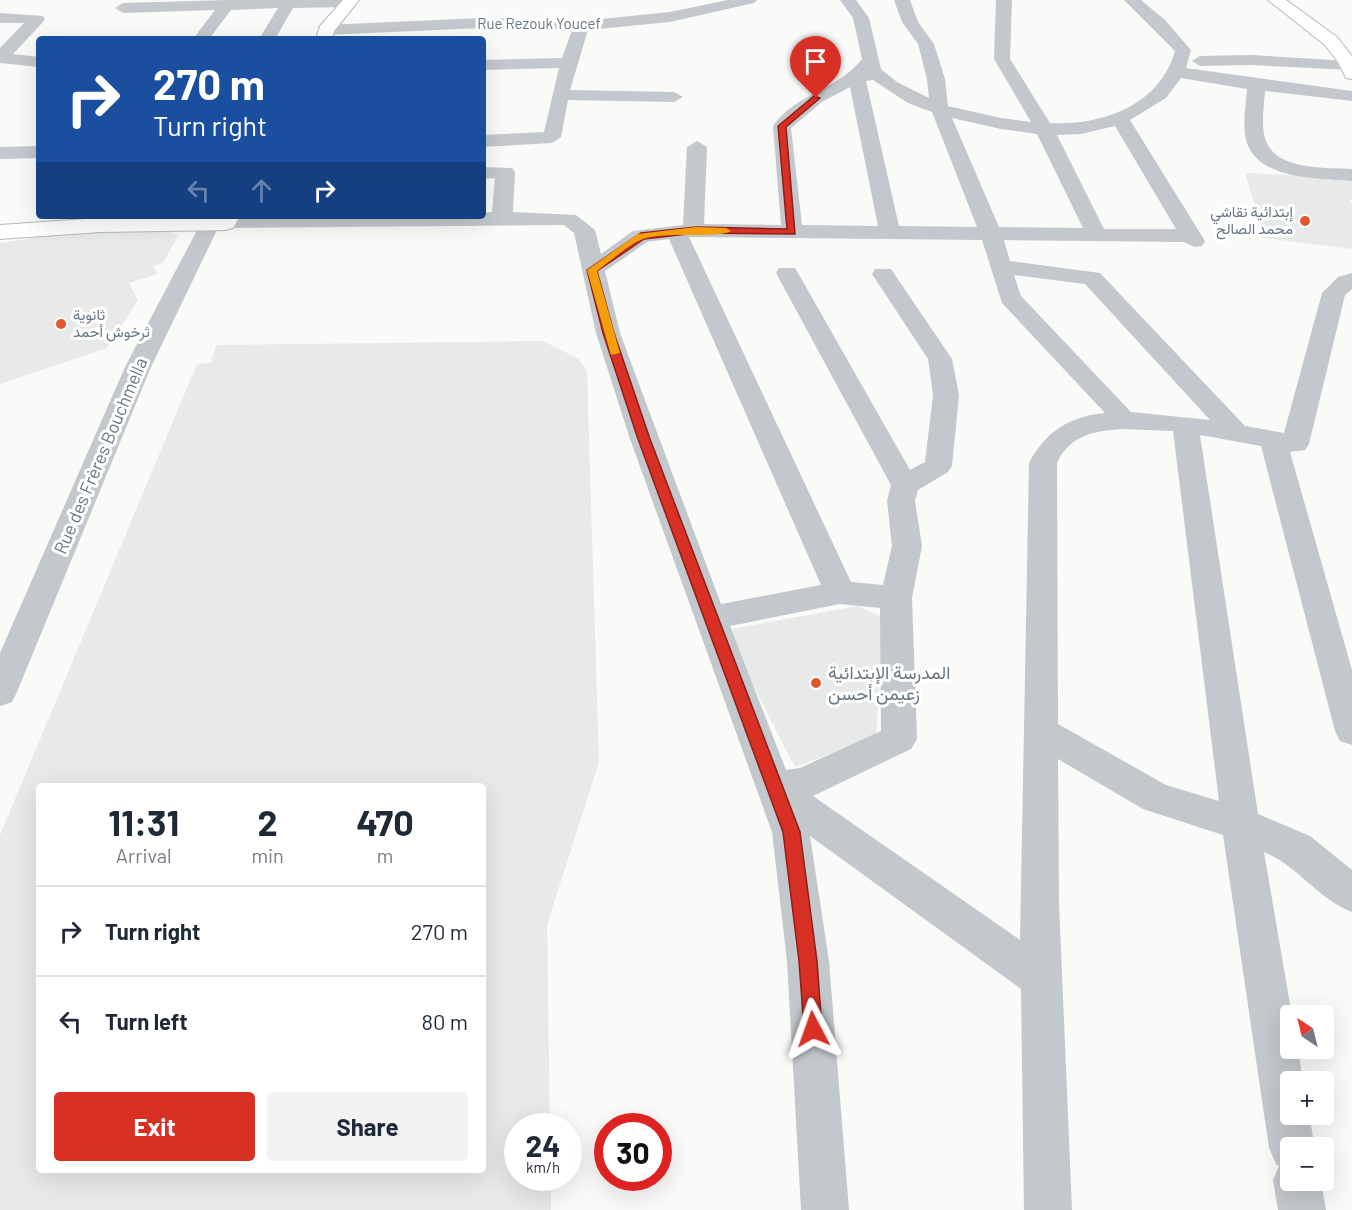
<!DOCTYPE html>
<meta charset="utf-8">
<style>
body{margin:0;font-family:Barlow,Vazirmatn,sans-serif;background:#f2f2f3;color:#1f2937;height:100vh;display:flex;flex-direction:column;font-size:22px;white-space:nowrap}
*{box-sizing:border-box;margin:0}
p{font-size:20px;color:#747a83}
.icon{flex:none;width:33px;height:33px;fill:none;stroke:currentColor;stroke-width:2;stroke-linecap:round;stroke-linejoin:round}
.map{position:relative;flex:1;overflow:hidden}
.sheet{position:absolute;left:36px;top:783px;width:450px;height:390px;display:flex;flex-direction:column;background:#fff;border-radius:6px;box-shadow:0 6px 24px #0002}
.sheet>*{flex:none}
.guide{position:absolute;left:36px;top:36px;width:450px;height:183px;border-radius:6px;box-shadow:0 6px 24px #0002;background:#1a4fa0;color:#fff;overflow:hidden}
.needle{width:39px;rotate:325deg}
.fabs{position:absolute;left:1280px;top:1005px;display:grid;gap:12px}
.fabs a{display:grid;place-items:center;width:54px;height:54px;border-radius:6px;background:#fff;box-shadow:0 6px 24px #0002;font-size:30px}
.speed{position:absolute;left:504px;top:1113px;display:flex;gap:12px;font-size:30px;font-weight:700;text-align:center}
.speed>*{display:grid;place-content:center;width:78px;height:78px;border-radius:50%;background:#fff;box-shadow:0 6px 24px #0002;line-height:1}
.speed small{font-size:15px;font-weight:400}
.speed .limit{border:9px solid #d22;background:#fff;color:#111}
.pin{position:absolute;display:grid;place-items:center;width:51px;height:51px;color:#fff;margin:-62px -26px;border-radius:50% 50% 50% 0;rotate:-45deg;box-shadow:0 0 6px #0007}
.pin .icon{rotate:45deg}
.me{position:absolute;width:66px;margin:-33px;rotate:356deg;stroke-linejoin:round;filter:drop-shadow(0 0 4px #0008)}
.turn{display:flex;align-items:center;gap:21px;height:126px;padding:0 18px;font-size:27px}
.turn .icon{width:78px;height:78px;stroke-width:2.5}
.turn b{display:block;font-size:42px;line-height:51px}
.lanes{display:flex;align-items:center;height:57px;padding:0 18px;background:#0003;justify-content:center;gap:30px;direction:ltr}
.lanes .off{opacity:.35}
.eta{display:flex;justify-content:space-evenly;align-items:center;height:102px;text-align:center}
.eta b{font-size:36px;font-weight:700;line-height:42px}
.action{display:flex;gap:12px;margin-top:auto;padding:12px 18px}
.action a{flex:1;height:69px;border-radius:6px;background:#d93025;color:#fff;font-size:24px;font-weight:700;line-height:69px;text-align:center}
.action a+a{background:#f2f2f3;color:#1f2937}
ul{padding:0;list-style:none}
li{display:flex;align-items:center;gap:18px;height:90px;padding:0 18px;border-top:2px solid #e0e1e3}
li div{flex:1}
li b{display:block;font-size:22px}
li em{font-style:normal}
.map>svg:first-child{display:block}
.built{fill:#e8e9e9;fill-rule:evenodd}
.lines{fill:none;stroke-linecap:round;stroke-linejoin:round}
.secondary-casing{stroke:#b3babf;stroke-width:2}
.street{fill:#c3c8cc;fill-rule:evenodd}
.secondary{fill:#fff;fill-rule:evenodd}
.route{fill:#d93025;stroke:#8d1f18;stroke-width:1.5}
.slow{fill:#f59e0b}
.poi-dot{fill:#e4572e;stroke:#fff;stroke-width:2}
.labels{text-anchor:middle;stroke-width:6;stroke-linejoin:round;paint-order:stroke}
.far-street-label{font-size:15px;fill:#657683;stroke:#fff}
.far-poi-label{font-size:15px;fill:#657683;stroke:#fff;text-anchor:end}
.street-label{font-size:18px;fill:#657683;stroke:#fff}
.poi-label{font-size:18px;fill:#657683;stroke:#fff;text-anchor:start}
</style>
<div class="map">
<svg width="1352" height="1210" viewBox="0 0 1352 1210">
<rect width="100%" height="100%" fill="#fafaf8"/>
<!-- built -->
<path class="built" d="M 1245,173 L 1352,178 L 1352,199 L 1349,200 L 1352,204 L 1352,249 L 1264,238 Z
M 167,230 L 178,236 L 163,263 L 153,266 L 158,274 L 129,283 L 138,300 L 107,348 L 0,384 L 0,243 L 68,233 Z
M 543,341 L 579,359 L 587,372 L 599,762 L 547,925 L 550,1126 L 518,1126 L 518,1178 L 551,1178 L 551,1210 L 0,1210 L 0,835 L 197,364 L 211,363 L 216,345 ZM 39,786 L 483,786 L 483,1170 L 39,1170 Z
M 858,606 L 884,618 L 876,737 L 795,767 L 725,630 Z"/>
<g class="lines">
<defs>
<path id="secondary" d="M 343,0 L 359,0 L 334,31 L 332,39 L 316,39 L 320,26 Z
M 1268,0 L 1286,0 L 1337,37 L 1352,56 L 1352,79 L 1346,78 L 1338,62 L 1325,45 Z
M 240,216 L 233,228 L 225,230 L 100,232 L 0,239 L 0,225 L 100,218 Z"/>
</defs>
<!-- secondary casing -->
<use href="#secondary" class="secondary-casing"/>
<!-- street -->
<path class="street" d="M 227,0 L 356,0 L 358,2 L 350,7 L 293,8 L 275,39 L 259,39 L 278,8 L 231,10 L 209,39 L 193,39 L 215,10 L 123,13 L 115,8 L 123,3 Z
M 728,0 L 757,0 L 754,3 L 670,22 L 588,30 L 570,90 L 674,92 L 683,97 L 674,102 L 568,100 L 561,137 L 552,143 L 483,147 L 483,135 L 544,132 L 559,68 L 483,70 L 483,60 L 562,58 L 572,30 L 481,28 L 326,35 L 318,30 L 326,25 L 481,18 L 581,21 L 670,12 Z
M 840,0 L 856,0 L 869,18 L 881,69 L 897,82 L 929,98 L 927,79 L 918,44 L 902,22 L 894,0 L 910,0 L 918,22 L 934,44 L 945,79 L 948,106 L 1001,118 L 1031,122 L 994,59 L 996,0 L 1012,0 L 1010,59 L 1050,123 C 1102,126 1160,105 1175,51 L 1124,0 L 1141,0 L 1165,20 L 1191,50 L 1186,68 L 1352,91 L 1352,101 L 1265,91 C 1264,106 1261,123 1265,138 C 1274,171 1325,167 1352,169 L 1352,181 C 1318,178 1252,181 1245,135 C 1243,120 1246,104 1247,89 L 1181,78 L 1166,98 L 1130,120 L 1205,241 L 1202,246 L 1194,247 L 1184,242 L 1004,240 L 1010,261 L 1100,273 L 1245,426 L 1284,433 L 1322,293 L 1338,277 L 1352,273 L 1352,289 L 1345,295 L 1309,444 L 1305,450 L 1290,452 L 1352,670 L 1352,745 L 1340,741 L 1335,731 L 1261,446 L 1200,435 L 1258,814 L 1310,836 L 1352,870 L 1352,912 C 1318,899 1298,866 1264,852 L 1292,1016 L 1290,1048 L 1298,1048 L 1303,1082 L 1290,1082 L 1290,1114 L 1309,1114 L 1315,1148 L 1290,1148 L 1290,1180 L 1321,1180 L 1326,1210 L 1278,1210 L 1273,1180 L 1279,1166 L 1276,1164 L 1269,1148 L 1223,835 L 1143,809 L 1058,759 L 1059,903 L 1072,1210 L 1024,1210 L 1021,989 L 810,836 L 829,961 L 849,1210 L 801,1210 L 787,961 L 772,832 L 630,439 L 596,333 L 574,233 L 564,225 L 218,228 L 151,367 L 17,692 L 12,702 L 0,706 L 0,653 L 125,367 L 203,219 L 483,216 L 483,213 L 492,212 L 495,178 L 483,179 L 483,167 L 512,168 L 515,172 L 513,212 L 576,215 L 595,230 L 601,254 L 633,231 L 683,225 L 687,147 L 697,141 L 707,147 L 704,224 L 781,225 L 773,126 C 795,94 839,89 862,59 L 853,18 ZM 873,80 L 908,103 L 932,112 L 977,227 L 899,226 L 866,81 ZM 850,87 L 878,226 L 802,225 L 791,128 L 822,102 ZM 952,118 L 1001,129 L 1037,134 L 1083,228 L 999,227 ZM 1115,126 L 1176,229 L 1104,229 L 1057,135 L 1081,134 ZM 689,237 L 982,240 L 1002,303 L 1105,413 C 1070,416 1045,432 1029,463 L 1020,940 L 813,796 L 911,749 L 917,739 L 912,598 L 922,546 L 915,501 L 918,490 L 948,472 L 952,466 L 959,395 L 952,359 L 891,269 L 875,269 L 872,274 L 928,359 L 933,395 L 925,462 L 910,470 L 798,273 L 795,268 L 779,268 L 776,273 L 891,485 L 887,501 L 892,546 L 883,585 L 851,582 ZM 669,239 L 821,585 L 721,604 L 620,333 L 605,271 L 647,242 ZM 1014,275 L 1085,284 L 1210,420 L 1131,412 L 1021,296 ZM 1122,429 L 1173,431 L 1219,801 L 1166,785 L 1058,724 L 1057,463 C 1070,435 1094,431 1122,429 ZM 840,604 L 880,608 L 881,731 L 800,768 L 786,770 L 730,626 Z
M 0,13 L 43,16 L 45,19 L 43,22 L 13,54 L 39,57 L 39,67 L 0,63 L 0,48 L 24,23 L 0,23 Z
M 1251,55 L 1349,61 L 1352,62 L 1352,70 L 1251,65 L 1200,66 L 1192,61 L 1200,56 Z
M 39,146 L 39,158 L 0,159 L 0,147 Z"/>
<!-- secondary -->
<use href="#secondary" class="secondary"/>
</g>
<!-- route -->
<path class="route" d="M 814,96 L 820,98 L 786,127 L 795,234 L 696,233 L 644,239 L 597,271 L 614,333 L 650,439 L 800,832 L 817,961 L 822,1029 L 819,1035 L 813,1038 L 806,1035 L 804,1029 L 799,961 L 783,832 L 638,439 L 603,333 L 587,270 L 641,233 L 696,227 L 787,229 L 778,126 Z"/>
<!-- slow -->
<path class="slow" d="M 696,227 L 726,228 L 731,231 C 719,239 663,231 643,239 C 627,245 611,261 597,271 L 620,353 L 611,355 L 587,270 L 638,234 Z"/>
<!-- markers -->
<g class="poi-dot">
<circle cx="1305" cy="221" r="6"/>
<circle cx="61" cy="324" r="6"/>
<circle cx="816" cy="683" r="6"/>
</g>
<g class="labels">
<!-- far-street labels -->
<g class="far-street-label">
<text x="539" y="29">Rue Rezouk Youcef</text>
</g>
<!-- far-poi labels -->
<g class="far-poi-label">
<text x="1293" y="217">إبتدائية نقاشي<tspan x="1293" dy="17">محمد الصالح</tspan></text>
<text x="73" y="320" text-anchor="start">ثانوية<tspan x="73" dy="17">ثرخوش أحمد</tspan></text>
</g>
<!-- street labels -->
<g class="street-label">
<text transform="translate(101 456) rotate(-67)" y="6">Rue des Frères Bouchmella</text>
</g>
<!-- poi labels -->
<g class="poi-label">
<text x="828" y="679">المدرسة الإبتدائية<tspan x="828" dy="21">زعيمن أحسن</tspan></text>
</g>
</g>
</svg>
<div class="fabs">
<a><svg class="needle" viewBox="-14 -14 28 28"><path d="M0-13l5 13h-10z" fill="#e53935"/><path d="M0 13l5-13h-10z" fill="#747a83"/></svg></a>
<a>+</a>
<a>−</a>
</div>
<div class="speed"><div>24<small>km/h</small></div><div class="limit">30</div></div>
<div class="pin" style="left:816px;top:98px;background:#d93025"><svg class="icon" aria-label="arrive" viewBox="0 0 24 24"><path d="M6 21V4h12l-3 4 3 4H6"/></svg></div>
<svg class="me" style="left:813px;top:1029px" viewBox="-20 -20 40 40"><path d="M0-17L14 15 0 8-14 15z" fill="#d93025" stroke="#fff" stroke-width="4"/></svg>
<div class="guide">
<div class="turn"><svg class="icon" aria-label="right" viewBox="0 0 24 24"><path d="M7 20v-9h11M14 6l5 5-5 5"/></svg><div><b>270 m</b>Turn right</div></div>
<div class="lanes"><svg class="icon off" aria-label="left" viewBox="0 0 24 24"><path d="M17 20v-9H6M10 6l-5 5 5 5"/></svg><svg class="icon off" aria-label="ahead" viewBox="0 0 24 24"><path d="M12 20V5M6 11l6-6 6 6"/></svg><svg class="icon" aria-label="right" viewBox="0 0 24 24"><path d="M7 20v-9h11M14 6l5 5-5 5"/></svg></div>
</div>
<section class="sheet">
<div class="eta">
<div><b>11:31</b><p>Arrival</p></div>
<div><b>2</b><p>min</p></div>
<div><b>470</b><p>m</p></div>
</div>
<ul>
<li><svg class="icon" aria-label="right" viewBox="0 0 24 24"><path d="M7 20v-9h11M14 6l5 5-5 5"/></svg><div><b>Turn right</b></div><em>270 m</em></li>
<li><svg class="icon" aria-label="left" viewBox="0 0 24 24"><path d="M17 20v-9H6M10 6l-5 5 5 5"/></svg><div><b>Turn left</b></div><em>80 m</em></li>
</ul>
<div class="action"><a>Exit</a><a>Share</a></div>
</section>
</div>
